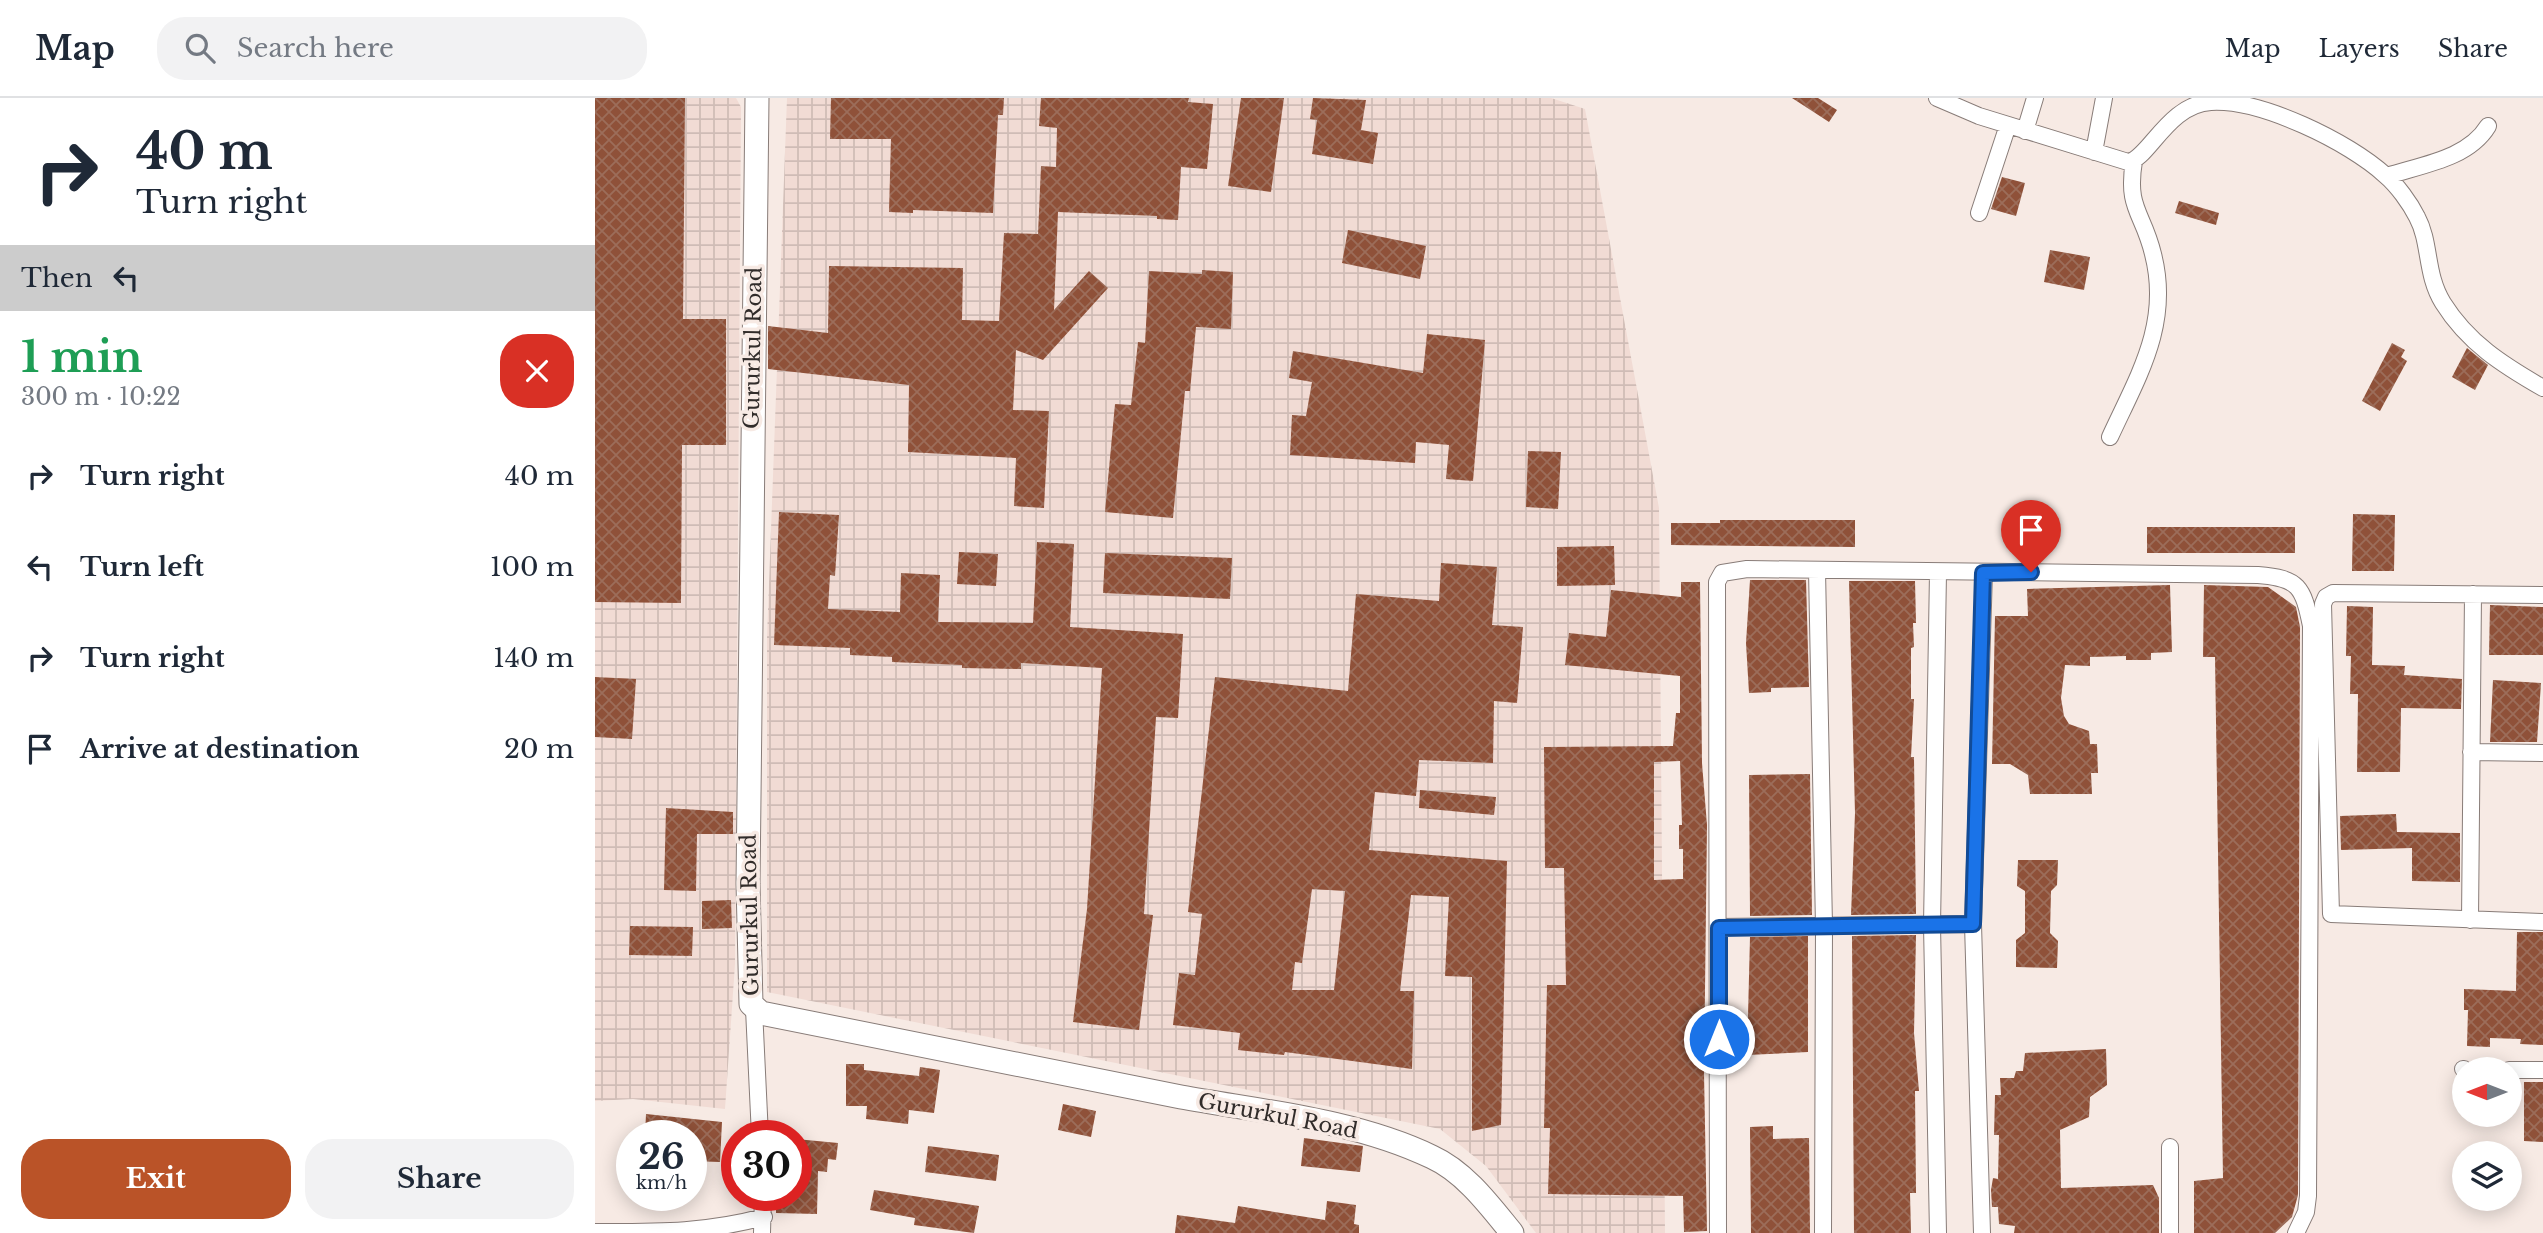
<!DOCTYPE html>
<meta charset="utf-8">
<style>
body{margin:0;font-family:"Libre Baskerville",serif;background:#f2f2f3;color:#1f2937;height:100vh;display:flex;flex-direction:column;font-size:26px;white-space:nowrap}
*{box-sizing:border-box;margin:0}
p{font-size:23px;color:#747a83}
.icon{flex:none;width:38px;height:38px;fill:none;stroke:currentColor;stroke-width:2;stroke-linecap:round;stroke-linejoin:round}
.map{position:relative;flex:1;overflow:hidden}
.details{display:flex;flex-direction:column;background:#fff;width:595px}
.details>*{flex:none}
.banner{background:#fff;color:#1f2937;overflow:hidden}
.needle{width:46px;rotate:270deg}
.controls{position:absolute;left:1857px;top:959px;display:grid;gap:14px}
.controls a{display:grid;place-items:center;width:70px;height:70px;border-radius:50%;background:#fff;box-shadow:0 4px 18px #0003;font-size:35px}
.speed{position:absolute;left:21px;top:1022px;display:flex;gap:14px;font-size:35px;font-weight:700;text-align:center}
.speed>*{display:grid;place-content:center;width:91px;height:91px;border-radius:50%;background:#fff;box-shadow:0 4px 18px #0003;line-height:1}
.speed small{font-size:18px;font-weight:400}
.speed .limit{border:10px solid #d22;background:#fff;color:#111}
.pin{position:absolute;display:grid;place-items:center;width:60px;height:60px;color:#fff;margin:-72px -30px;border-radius:50% 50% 50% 0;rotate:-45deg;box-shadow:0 0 7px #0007}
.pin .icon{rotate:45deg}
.me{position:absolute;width:77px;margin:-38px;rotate:0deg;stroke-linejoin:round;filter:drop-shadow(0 0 5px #0008)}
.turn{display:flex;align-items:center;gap:24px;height:147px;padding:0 21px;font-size:32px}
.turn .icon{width:91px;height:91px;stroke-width:2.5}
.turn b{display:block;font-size:49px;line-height:60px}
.then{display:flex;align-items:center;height:66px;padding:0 21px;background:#0003;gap:14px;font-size:26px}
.round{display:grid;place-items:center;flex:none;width:74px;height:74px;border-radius:28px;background:#f2f2f3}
.summary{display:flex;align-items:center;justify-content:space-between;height:119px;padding:0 21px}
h1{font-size:42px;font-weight:800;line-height:52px;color:#1e9e55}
.cta{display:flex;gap:14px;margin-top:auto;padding:14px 21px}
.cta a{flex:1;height:80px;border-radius:28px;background:#ba5328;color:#fff;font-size:28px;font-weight:800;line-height:80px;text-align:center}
.cta a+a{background:#f2f2f3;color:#1f2937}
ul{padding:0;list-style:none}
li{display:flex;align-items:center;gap:21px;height:91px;padding:0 21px}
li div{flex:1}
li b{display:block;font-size:26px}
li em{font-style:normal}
header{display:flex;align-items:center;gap:42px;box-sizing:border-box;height:98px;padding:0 35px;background:#fff;border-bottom:2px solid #e0e1e3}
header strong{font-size:33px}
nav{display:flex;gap:38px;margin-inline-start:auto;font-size:24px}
.search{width:490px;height:63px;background:#f2f2f3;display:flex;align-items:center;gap:18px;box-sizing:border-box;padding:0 24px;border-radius:28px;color:#747a83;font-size:26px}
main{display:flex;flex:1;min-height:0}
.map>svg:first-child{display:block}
.industrial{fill:url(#industrial-grid)}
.building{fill:url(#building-cross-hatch);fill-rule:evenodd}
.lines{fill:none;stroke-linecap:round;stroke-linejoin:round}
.street-casing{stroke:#887c78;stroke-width:18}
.secondary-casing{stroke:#887c78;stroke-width:25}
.street{stroke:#fff;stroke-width:16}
.secondary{stroke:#fff;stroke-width:23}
.route-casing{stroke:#114b97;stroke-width:18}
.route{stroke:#1a73e8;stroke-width:12}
.labels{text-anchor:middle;stroke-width:7;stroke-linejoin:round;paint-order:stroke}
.street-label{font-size:21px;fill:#312c2a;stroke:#f7eae4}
</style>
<header>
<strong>Map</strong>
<div class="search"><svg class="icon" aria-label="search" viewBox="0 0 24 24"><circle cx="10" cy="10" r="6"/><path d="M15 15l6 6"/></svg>Search here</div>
<nav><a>Map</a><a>Layers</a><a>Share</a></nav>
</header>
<main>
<section class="details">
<div class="banner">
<div class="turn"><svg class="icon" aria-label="right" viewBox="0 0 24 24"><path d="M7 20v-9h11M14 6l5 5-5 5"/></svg><div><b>40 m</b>Turn right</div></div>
<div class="then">Then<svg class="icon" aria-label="left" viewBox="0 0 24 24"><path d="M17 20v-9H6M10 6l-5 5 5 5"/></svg></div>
</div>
<div class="summary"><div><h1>1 min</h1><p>300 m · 10:22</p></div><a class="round" style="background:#d93025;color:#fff"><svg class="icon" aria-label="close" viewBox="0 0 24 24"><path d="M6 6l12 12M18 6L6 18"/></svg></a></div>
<ul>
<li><svg class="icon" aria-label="right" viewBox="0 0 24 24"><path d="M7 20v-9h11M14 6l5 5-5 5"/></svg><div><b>Turn right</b></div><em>40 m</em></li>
<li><svg class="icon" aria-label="left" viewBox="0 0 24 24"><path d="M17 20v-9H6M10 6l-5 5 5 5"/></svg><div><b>Turn left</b></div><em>100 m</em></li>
<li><svg class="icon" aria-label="right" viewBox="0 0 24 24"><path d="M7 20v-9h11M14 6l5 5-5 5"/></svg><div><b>Turn right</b></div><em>140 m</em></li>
<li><svg class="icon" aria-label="arrive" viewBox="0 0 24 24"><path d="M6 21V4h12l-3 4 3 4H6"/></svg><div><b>Arrive at destination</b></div><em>20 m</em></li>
</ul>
<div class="cta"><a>Exit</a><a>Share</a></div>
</section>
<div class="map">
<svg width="1948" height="1135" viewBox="0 0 1948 1135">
<defs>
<pattern id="industrial-grid" width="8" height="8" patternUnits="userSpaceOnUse" patternTransform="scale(1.75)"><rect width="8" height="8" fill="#f1dbd4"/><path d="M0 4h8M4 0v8" fill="none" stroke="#cfbcb6"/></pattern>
<pattern id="building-cross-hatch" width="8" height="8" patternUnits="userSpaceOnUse" patternTransform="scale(1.75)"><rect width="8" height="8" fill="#8f5139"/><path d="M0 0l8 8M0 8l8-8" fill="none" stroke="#9c6d5a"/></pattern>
</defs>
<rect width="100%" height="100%" fill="#f7eae4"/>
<!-- industrial -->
<path class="industrial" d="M 0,0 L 141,0 L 146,9 L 140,866 L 130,1011 L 38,1001 L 0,1003 Z
M 192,0 L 956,0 L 990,11 L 1064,410 L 1070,1135 L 941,1135 L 891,1068 L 845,1031 L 172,894 L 172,540 Z"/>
<!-- building -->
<path class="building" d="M 0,0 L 90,0 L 88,221 L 131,221 L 131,347 L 87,347 L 86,505 L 0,504 Z
M 236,0 L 409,0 L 408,17 L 403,17 L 398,115 L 318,112 L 318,115 L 294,114 L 296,41 L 235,41 Z
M 446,0 L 594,0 L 593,4 L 618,6 L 612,71 L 586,69 L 583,122 L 562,121 L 562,118 L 463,114 L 459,212 L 494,173 L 513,190 L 448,262 L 421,252 L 418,312 L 454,313 L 449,410 L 419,408 L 421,360 L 313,354 L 314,287 L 173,271 L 173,228 L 233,235 L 234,168 L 368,170 L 367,222 L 404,223 L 409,135 L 443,136 L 446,68 L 461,69 L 462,30 L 444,28 Z
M 646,0 L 689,0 L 676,94 L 633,88 Z
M 718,0 L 771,2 L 766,32 L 783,35 L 778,66 L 717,56 L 722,22 L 715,21 Z
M 1197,0 L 1223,0 L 1242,12 L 1234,24 Z
M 1407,79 L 1430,85 L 1421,118 L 1396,111 Z
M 1584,103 L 1624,115 L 1621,127 L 1580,115 Z
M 753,132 L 831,148 L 825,181 L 747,165 Z
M 1455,152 L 1495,159 L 1489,192 L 1449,184 Z
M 607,172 L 638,174 L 636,231 L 601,229 L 595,293 L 590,293 L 578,420 L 510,414 L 520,306 L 536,307 L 543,244 L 550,245 L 554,173 L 607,176 Z
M 832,236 L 890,242 L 878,383 L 851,381 L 854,347 L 821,344 L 820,365 L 695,357 L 697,317 L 711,318 L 717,284 L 694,280 L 698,253 L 828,275 Z
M 1797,245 L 1810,252 L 1806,259 L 1812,263 L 1785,313 L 1767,303 Z
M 1872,250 L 1893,267 L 1880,292 L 1857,279 Z
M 933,353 L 966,354 L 963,411 L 931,409 Z
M 184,414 L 244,417 L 240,478 L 235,477 L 233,511 L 305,514 L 306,475 L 345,477 L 343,524 L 438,525 L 442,444 L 479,446 L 475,529 L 588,536 L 583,620 L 561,619 L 549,816 L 558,817 L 544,932 L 478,924 L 492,811 L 507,570 L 426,565 L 426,571 L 367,570 L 367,567 L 297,564 L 297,559 L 255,557 L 255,550 L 179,547 Z
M 1758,416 L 1800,417 L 1799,473 L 1757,473 Z
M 1125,422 L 1260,422 L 1260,449 L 1076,447 L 1076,425 L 1125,425 Z
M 1552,429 L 1700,429 L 1700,455 L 1552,455 Z
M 1019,448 L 1020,487 L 962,488 L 962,449 Z
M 364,454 L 403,456 L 401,488 L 362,486 Z
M 510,455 L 637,460 L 635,501 L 508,495 Z
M 846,465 L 902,469 L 897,527 L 928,529 L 922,605 L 899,603 L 898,665 L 824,662 L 821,698 L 780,694 L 774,752 L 912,763 L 906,1027 L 877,1033 L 877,879 L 850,878 L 854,799 L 816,797 L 805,893 L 819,893 L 817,971 L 690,954 L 689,957 L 643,952 L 645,935 L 578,927 L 584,875 L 600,877 L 607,816 L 593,814 L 620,579 L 753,593 L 761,496 L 844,503 ZM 717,791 L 750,793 L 739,892 L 697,892 L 700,864 L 707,865 Z
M 1155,482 L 1211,482 L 1214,589 L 1176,590 L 1176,594 L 1154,595 L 1151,545 Z
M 1254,483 L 1320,483 L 1321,525 L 1318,525 L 1319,549 L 1316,550 L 1316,601 L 1319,601 L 1316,659 L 1319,659 L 1321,816 L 1256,817 L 1260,715 Z
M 1086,484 L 1105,484 L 1107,665 L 1112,727 L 1109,975 L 1112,1133 L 1089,1134 L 1088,1098 L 953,1096 L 955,1030 L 949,1030 L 952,887 L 971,887 L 969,770 L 950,770 L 949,649 L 1078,648 L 1081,615 L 1085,615 L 1085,578 L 970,567 L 974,535 L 1011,539 L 1016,492 L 1086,499 ZM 1085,663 L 1087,727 L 1084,727 L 1084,751 L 1088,751 L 1088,781 L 1059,782 L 1059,664 Z
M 1575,487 L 1577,554 L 1556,555 L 1556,562 L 1531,562 L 1531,558 L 1495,559 L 1495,568 L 1470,567 L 1466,600 L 1469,618 L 1474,626 L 1494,633 L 1495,646 L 1502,646 L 1503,675 L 1496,675 L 1497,696 L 1435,696 L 1433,677 L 1415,666 L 1397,666 L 1400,518 L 1433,518 L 1432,491 Z
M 1609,487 L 1673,489 L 1701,509 L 1705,529 L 1703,1097 L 1697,1119 L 1680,1135 L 1599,1135 L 1599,1083 L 1628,1080 L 1620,559 L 1608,559 Z
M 1895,507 L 1948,509 L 1948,557 L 1894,557 Z
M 1752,508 L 1778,509 L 1777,567 L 1810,568 L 1809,577 L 1867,581 L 1866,611 L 1806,610 L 1805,674 L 1762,674 L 1763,596 L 1755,596 L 1756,558 L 1751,558 Z
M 0,579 L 41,581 L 37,641 L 0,639 Z
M 1898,582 L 1946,585 L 1942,644 L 1895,644 Z
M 1215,676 L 1217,817 L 1155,818 L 1154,677 Z
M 825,692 L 901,699 L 899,717 L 824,710 Z
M 71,710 L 138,714 L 138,736 L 102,736 L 101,793 L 69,792 Z
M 1801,716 L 1802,734 L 1865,735 L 1865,784 L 1817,783 L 1817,750 L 1746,752 L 1745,718 Z
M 1423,762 L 1463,762 L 1462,787 L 1456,793 L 1455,835 L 1463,843 L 1462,870 L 1421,869 L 1421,842 L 1430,835 L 1430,793 L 1422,788 Z
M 136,802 L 137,830 L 107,831 L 107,803 Z
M 35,828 L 98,829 L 97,858 L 34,857 Z
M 1922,834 L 1948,834 L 1948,947 L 1925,946 L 1926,941 L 1895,940 L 1895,949 L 1872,948 L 1873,912 L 1869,912 L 1869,891 L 1921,893 Z
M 1321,837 L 1319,935 L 1324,993 L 1320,993 L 1321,1095 L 1315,1095 L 1316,1135 L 1259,1135 L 1257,838 Z
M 1213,838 L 1213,954 L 1152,957 L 1155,839 Z
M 1511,951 L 1512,987 L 1495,999 L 1494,1019 L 1465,1032 L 1466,1090 L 1558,1087 L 1564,1100 L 1564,1135 L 1419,1135 L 1420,1128 L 1404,1126 L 1403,1109 L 1397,1109 L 1396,1092 L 1398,1080 L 1403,1081 L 1404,1037 L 1399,1037 L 1400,997 L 1406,997 L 1405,980 L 1419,980 L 1421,973 L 1428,973 L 1430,955 Z
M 251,966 L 269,966 L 269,972 L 324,978 L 325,969 L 345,972 L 339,1015 L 314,1012 L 313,1026 L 271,1021 L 272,1008 L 251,1008 Z
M 1929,984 L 1948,984 L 1948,1044 L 1929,1043 Z
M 468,1006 L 501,1013 L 496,1039 L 463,1032 Z
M 51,1016 L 127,1024 L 125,1064 L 96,1063 L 96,1038 L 50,1038 Z
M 1178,1028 L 1178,1041 L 1214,1040 L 1215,1135 L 1156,1135 L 1155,1029 Z
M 709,1040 L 768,1048 L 765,1074 L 706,1068 Z
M 201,1041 L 243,1045 L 241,1062 L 233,1061 L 232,1074 L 223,1073 L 222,1116 L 181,1115 L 181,1097 L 201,1097 Z
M 333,1048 L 404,1057 L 401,1083 L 330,1074 Z
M 279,1092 L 384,1108 L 379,1135 L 319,1127 L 320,1120 L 275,1112 Z
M 732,1103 L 761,1107 L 759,1126 L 764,1127 L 764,1135 L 580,1135 L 582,1117 L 640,1125 L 643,1108 L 730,1122 Z"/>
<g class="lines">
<defs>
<path id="street" d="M 1342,0 L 1384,18 L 1533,64 C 1553,62 1573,6 1616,4 C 1666,1 1754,44 1790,77 C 1802,87 1815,105 1822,119 C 1836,145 1830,176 1848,205 C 1873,245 1908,267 1948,290
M 1430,33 L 1440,0
M 1499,54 L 1509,0
M 1792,78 C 1826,67 1873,61 1893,28
M 1384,115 L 1413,27
M 1515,339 C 1543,278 1576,226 1558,156 C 1548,114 1531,111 1539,63
M 1222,472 L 1229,828 L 1228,1135
M 1948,497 L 1738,495 L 1731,499 L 1728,506 L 1736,816 L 1948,824
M 1876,654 L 1948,655
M 1875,822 L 1878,496
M 1124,829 L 1378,826
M 159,911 L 165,1038
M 1868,971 L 1869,971
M 1914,972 L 1948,972
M 0,1134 C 62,1134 109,1135 169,1119
M 167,1135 L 168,1097
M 1123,1135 L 1122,484 L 1127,475 L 1152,471 L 1663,477 C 1704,480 1708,489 1716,528 L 1713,1098 L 1711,1114 L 1701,1135
M 1343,1135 L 1337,827 L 1343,475
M 1387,1135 L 1378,826 L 1389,475
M 1575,1135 L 1575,1049"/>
<path id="secondary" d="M 162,0 L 153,786 L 156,906 L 166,915 C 306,944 446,972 586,999 C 669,1014 760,1022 837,1059 C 870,1074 895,1108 917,1135"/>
</defs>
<!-- street casing -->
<use href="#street" class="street-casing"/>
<!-- secondary casing -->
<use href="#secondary" class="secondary-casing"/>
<!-- street -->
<use href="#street" class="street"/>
<!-- secondary -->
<use href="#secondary" class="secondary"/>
</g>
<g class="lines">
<defs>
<path id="route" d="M 1124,941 L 1124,830 L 1378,826 L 1388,475 L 1436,474"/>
</defs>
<!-- route casing -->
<use href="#route" class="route-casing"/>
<!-- route -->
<use href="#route" class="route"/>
</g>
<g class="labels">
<!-- street labels -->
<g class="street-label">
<text transform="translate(158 250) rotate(-89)" y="7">Gururkul Road</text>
<text transform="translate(155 817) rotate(-91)" y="7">Gururkul Road</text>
<text transform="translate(683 1018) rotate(11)" y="7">Gururkul Road</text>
</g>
</g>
</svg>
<div class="controls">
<a><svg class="needle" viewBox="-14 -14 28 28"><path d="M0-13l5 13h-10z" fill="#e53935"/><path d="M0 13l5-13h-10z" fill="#747a83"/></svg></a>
<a><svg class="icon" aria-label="layers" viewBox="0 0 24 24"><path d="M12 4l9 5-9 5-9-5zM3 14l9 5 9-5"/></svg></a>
</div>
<div class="speed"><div>26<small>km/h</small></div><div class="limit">30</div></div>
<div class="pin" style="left:1436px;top:474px;background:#d93025"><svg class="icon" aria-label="arrive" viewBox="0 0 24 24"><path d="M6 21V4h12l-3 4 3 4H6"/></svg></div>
<svg class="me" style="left:1124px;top:941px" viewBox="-20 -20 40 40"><circle r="17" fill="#1a73e8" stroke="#fff" stroke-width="3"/><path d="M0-11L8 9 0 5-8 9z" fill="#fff"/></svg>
</div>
</main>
